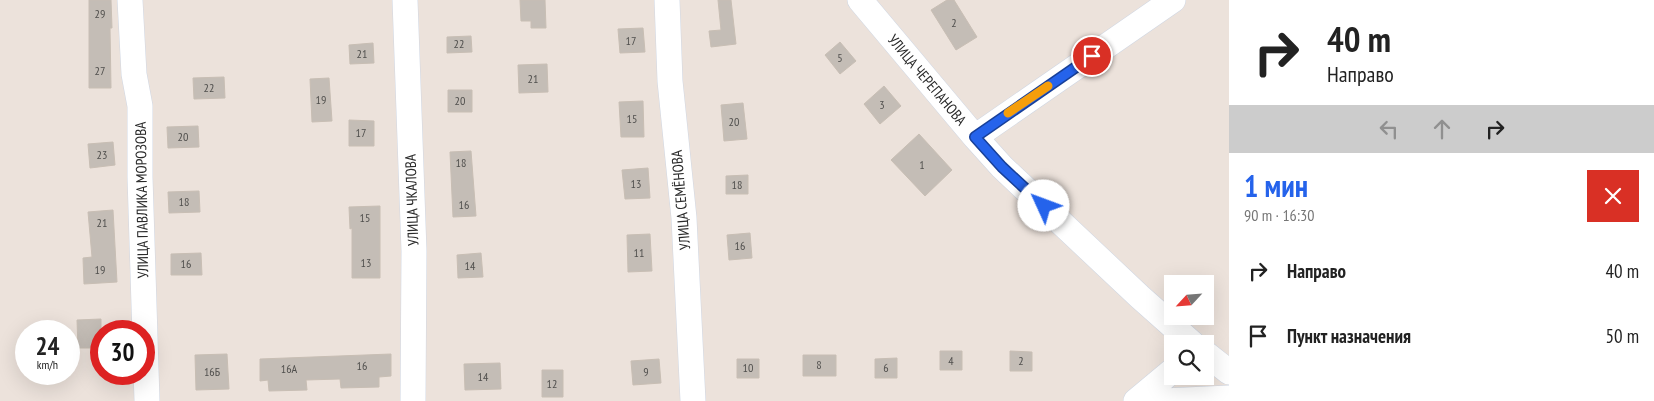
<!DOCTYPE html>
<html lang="ru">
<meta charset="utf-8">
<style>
body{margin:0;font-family:"PT Sans Narrow",sans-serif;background:#f2f2f2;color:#222;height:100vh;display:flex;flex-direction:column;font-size:19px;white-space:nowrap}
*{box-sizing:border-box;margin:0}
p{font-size:16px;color:#767676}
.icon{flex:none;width:28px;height:28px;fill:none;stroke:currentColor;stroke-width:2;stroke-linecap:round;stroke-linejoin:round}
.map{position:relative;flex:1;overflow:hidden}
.sheet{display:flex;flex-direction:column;background:#fff;width:425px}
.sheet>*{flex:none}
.top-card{background:#fff;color:#222;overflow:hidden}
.needle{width:32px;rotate:244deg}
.tools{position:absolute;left:1164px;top:275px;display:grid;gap:10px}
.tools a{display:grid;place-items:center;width:50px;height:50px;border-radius:0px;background:#fff;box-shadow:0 5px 20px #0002;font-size:25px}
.speed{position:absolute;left:15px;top:320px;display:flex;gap:10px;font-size:25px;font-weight:700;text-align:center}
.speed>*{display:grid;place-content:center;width:65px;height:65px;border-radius:50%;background:#fff;box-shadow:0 5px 20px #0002;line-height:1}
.speed small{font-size:12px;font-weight:400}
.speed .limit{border:8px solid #d22;background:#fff;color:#111}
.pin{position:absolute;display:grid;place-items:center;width:42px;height:42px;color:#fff;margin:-21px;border:2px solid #fff;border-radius:50%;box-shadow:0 1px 5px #0007}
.me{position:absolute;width:55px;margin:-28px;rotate:313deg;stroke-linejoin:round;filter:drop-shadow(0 0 4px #0008)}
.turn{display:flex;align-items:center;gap:18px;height:105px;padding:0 15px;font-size:22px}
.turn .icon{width:65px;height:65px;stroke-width:2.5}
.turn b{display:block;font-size:35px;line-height:42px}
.lanes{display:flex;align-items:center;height:48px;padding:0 15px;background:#0003;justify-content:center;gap:25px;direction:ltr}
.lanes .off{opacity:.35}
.round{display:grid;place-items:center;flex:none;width:52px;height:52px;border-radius:0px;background:#f2f2f2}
.summary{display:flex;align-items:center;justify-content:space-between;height:85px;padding:0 15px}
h1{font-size:30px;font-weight:700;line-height:38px;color:#2563eb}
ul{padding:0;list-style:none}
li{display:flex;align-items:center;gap:15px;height:65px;padding:0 15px}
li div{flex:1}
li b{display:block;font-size:19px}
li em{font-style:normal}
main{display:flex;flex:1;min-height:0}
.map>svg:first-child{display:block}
.building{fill:#c4bdb6;stroke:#c8beb4}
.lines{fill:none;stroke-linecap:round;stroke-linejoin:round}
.minor-casing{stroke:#d0d7e3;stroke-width:26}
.minor{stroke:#fff;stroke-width:25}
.route-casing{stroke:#184099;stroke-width:12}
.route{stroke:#2563eb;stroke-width:9}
.slow{stroke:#f59e0b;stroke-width:9}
.labels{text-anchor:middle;stroke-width:4;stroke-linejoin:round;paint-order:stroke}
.number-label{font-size:12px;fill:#504f4d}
.street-label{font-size:15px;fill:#2a2a2a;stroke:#fff}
</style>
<main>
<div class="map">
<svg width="1229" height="401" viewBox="0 0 1229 401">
<rect width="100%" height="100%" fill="#ece2db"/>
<!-- building -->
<path class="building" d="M 89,0 L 111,0 L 112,28 L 110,28 L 111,88 L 89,88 Z
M 520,0 L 545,0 L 546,28 L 531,28 L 531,21 L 521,21 Z
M 718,0 L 731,0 L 736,44 L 711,47 L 709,31 L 721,30 Z
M 947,0 L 954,0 L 977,37 L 956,50 L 931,10 Z
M 643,28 L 645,52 L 620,53 L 618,29 Z
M 471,36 L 472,52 L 447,53 L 447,37 Z
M 840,42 L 856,61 L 840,74 L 825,55 Z
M 373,43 L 374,63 L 350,64 L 349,45 Z
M 547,64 L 548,92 L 519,93 L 518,65 Z
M 224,77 L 225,98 L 194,99 L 193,78 Z
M 329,78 L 332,121 L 312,122 L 310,79 Z
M 884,86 L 901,106 L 880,124 L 864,104 Z
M 448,90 L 472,90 L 472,112 L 448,112 Z
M 643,101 L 644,137 L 621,137 L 619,102 Z
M 743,103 L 747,139 L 724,141 L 721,105 Z
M 349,120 L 374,121 L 374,146 L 349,146 Z
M 198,126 L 199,147 L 168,148 L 167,127 Z
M 919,134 L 952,170 L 925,196 L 891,160 Z
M 113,142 L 115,165 L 90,168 L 88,144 Z
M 471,151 L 476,216 L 453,217 L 450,152 Z
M 648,168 L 650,198 L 625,199 L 622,170 Z
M 748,175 L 748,194 L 726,194 L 726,176 Z
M 199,191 L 200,212 L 169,213 L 168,192 Z
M 380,206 L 380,278 L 352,278 L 352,228 L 350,229 L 349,207 Z
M 113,210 L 117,282 L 84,284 L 83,258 L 92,257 L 88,212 Z
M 750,233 L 752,258 L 729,260 L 727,235 Z
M 650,234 L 652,271 L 628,272 L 627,235 Z
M 201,253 L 202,275 L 171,275 L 171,254 Z
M 481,253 L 483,277 L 458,278 L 457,255 Z
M 101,319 L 101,348 L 78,348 L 77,320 Z
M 940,351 L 962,351 L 962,370 L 940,370 Z
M 1010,351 L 1032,352 L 1032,371 L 1010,371 Z
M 227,354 L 229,389 L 196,390 L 195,355 Z
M 391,354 L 391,376 L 379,377 L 379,387 L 341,388 L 340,379 L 306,380 L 307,390 L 269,391 L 268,380 L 260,381 L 260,359 Z
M 803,355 L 836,355 L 836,376 L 803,376 Z
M 897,358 L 897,378 L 875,378 L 875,359 Z
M 659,359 L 661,383 L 633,385 L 631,361 Z
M 737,359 L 759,359 L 759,378 L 737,378 Z
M 500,363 L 501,389 L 465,390 L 464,364 Z
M 542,370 L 563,370 L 563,397 L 542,397 Z"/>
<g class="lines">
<defs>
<path id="minor" d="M 130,0 L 134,74 L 140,106 L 140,177 L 147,401
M 405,0 L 414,251 L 413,401
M 667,0 L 670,81 L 684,218 L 693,401
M 860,0 L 975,137 L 1002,167 L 1140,297 L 1193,344
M 975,137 L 1173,0
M 1205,353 L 1229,372
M 1136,401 L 1172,371
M 1164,401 L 1229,398"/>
</defs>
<!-- minor casing -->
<use href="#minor" class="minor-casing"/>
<!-- minor -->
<use href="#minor" class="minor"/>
</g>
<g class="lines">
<defs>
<path id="route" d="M 1044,206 L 1002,167 L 975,137 L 1092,56"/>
</defs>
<!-- route casing -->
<use href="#route" class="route-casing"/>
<!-- route -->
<use href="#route" class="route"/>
<!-- slow -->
<path class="slow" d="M 1008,113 L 1048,86"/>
</g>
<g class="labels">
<!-- number labels -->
<g class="number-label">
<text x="100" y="18">29</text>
<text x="954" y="27">2</text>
<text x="631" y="45">17</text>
<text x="459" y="48">22</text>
<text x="362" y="58">21</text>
<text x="840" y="62">5</text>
<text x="100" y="75">27</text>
<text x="533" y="83">21</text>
<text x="209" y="92">22</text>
<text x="321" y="104">19</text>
<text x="460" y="105">20</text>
<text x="882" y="109">3</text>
<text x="632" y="123">15</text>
<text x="734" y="126">20</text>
<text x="361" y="137">17</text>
<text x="183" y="141">20</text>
<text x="102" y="159">23</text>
<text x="461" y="167">18</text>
<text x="922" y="169">1</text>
<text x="636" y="188">13</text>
<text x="737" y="189">18</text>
<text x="184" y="206">18</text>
<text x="464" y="209">16</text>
<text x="365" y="222">15</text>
<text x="102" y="227">21</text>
<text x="740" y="250">16</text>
<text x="639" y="257">11</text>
<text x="366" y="267">13</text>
<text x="186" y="268">16</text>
<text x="470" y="270">14</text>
<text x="100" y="274">19</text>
<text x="951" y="365">4</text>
<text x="1021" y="365">2</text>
<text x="819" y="369">8</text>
<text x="362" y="370">16</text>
<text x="748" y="372">10</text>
<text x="886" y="372">6</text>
<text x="289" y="373">16А</text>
<text x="212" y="376">16Б</text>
<text x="646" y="376">9</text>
<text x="483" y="381">14</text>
<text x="552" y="388">12</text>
</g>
<!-- street labels -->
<g class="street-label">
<text transform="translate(927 80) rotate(50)" y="5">УЛИЦА ЧЕРЕПАНОВА</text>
<text transform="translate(142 200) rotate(-91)" y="5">УЛИЦА ПАВЛИКА МОРОЗОВА</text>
<text transform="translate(412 200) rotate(-92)" y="5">УЛИЦА ЧКАЛОВА</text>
<text transform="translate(681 200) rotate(-95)" y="5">УЛИЦА СЕМЁНОВА</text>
</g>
</g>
</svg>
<div class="tools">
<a><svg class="needle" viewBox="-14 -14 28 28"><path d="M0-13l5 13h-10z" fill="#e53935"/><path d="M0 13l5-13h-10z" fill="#767676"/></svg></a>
<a><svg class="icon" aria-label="search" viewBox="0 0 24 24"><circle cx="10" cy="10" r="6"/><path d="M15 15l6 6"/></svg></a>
</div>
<div class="speed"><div>24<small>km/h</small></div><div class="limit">30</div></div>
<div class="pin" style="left:1092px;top:56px;background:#d93025"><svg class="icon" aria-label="arrive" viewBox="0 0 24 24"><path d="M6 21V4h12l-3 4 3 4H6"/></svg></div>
<svg class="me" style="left:1044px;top:206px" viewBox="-20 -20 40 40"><circle r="19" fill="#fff"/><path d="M0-13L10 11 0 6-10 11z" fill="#2563eb"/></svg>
</div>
<section class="sheet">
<div class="top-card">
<div class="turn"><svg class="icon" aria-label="right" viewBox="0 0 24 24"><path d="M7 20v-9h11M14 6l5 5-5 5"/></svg><div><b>40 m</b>Направо</div></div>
<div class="lanes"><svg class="icon off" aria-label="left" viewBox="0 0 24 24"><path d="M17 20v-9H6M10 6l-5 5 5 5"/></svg><svg class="icon off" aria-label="ahead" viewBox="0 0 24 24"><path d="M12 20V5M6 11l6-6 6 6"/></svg><svg class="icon" aria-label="right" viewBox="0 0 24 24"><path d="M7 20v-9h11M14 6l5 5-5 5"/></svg></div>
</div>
<div class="summary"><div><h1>1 мин</h1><p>90 m · 16:30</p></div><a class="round" style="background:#d93025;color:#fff"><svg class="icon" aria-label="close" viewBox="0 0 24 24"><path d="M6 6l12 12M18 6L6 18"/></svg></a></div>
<ul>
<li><svg class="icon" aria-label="right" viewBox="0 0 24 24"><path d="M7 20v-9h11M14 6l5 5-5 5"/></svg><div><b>Направо</b></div><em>40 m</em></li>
<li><svg class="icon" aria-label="arrive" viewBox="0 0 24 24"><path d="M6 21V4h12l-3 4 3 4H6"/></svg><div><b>Пункт назначения</b></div><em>50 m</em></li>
</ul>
</section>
</main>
